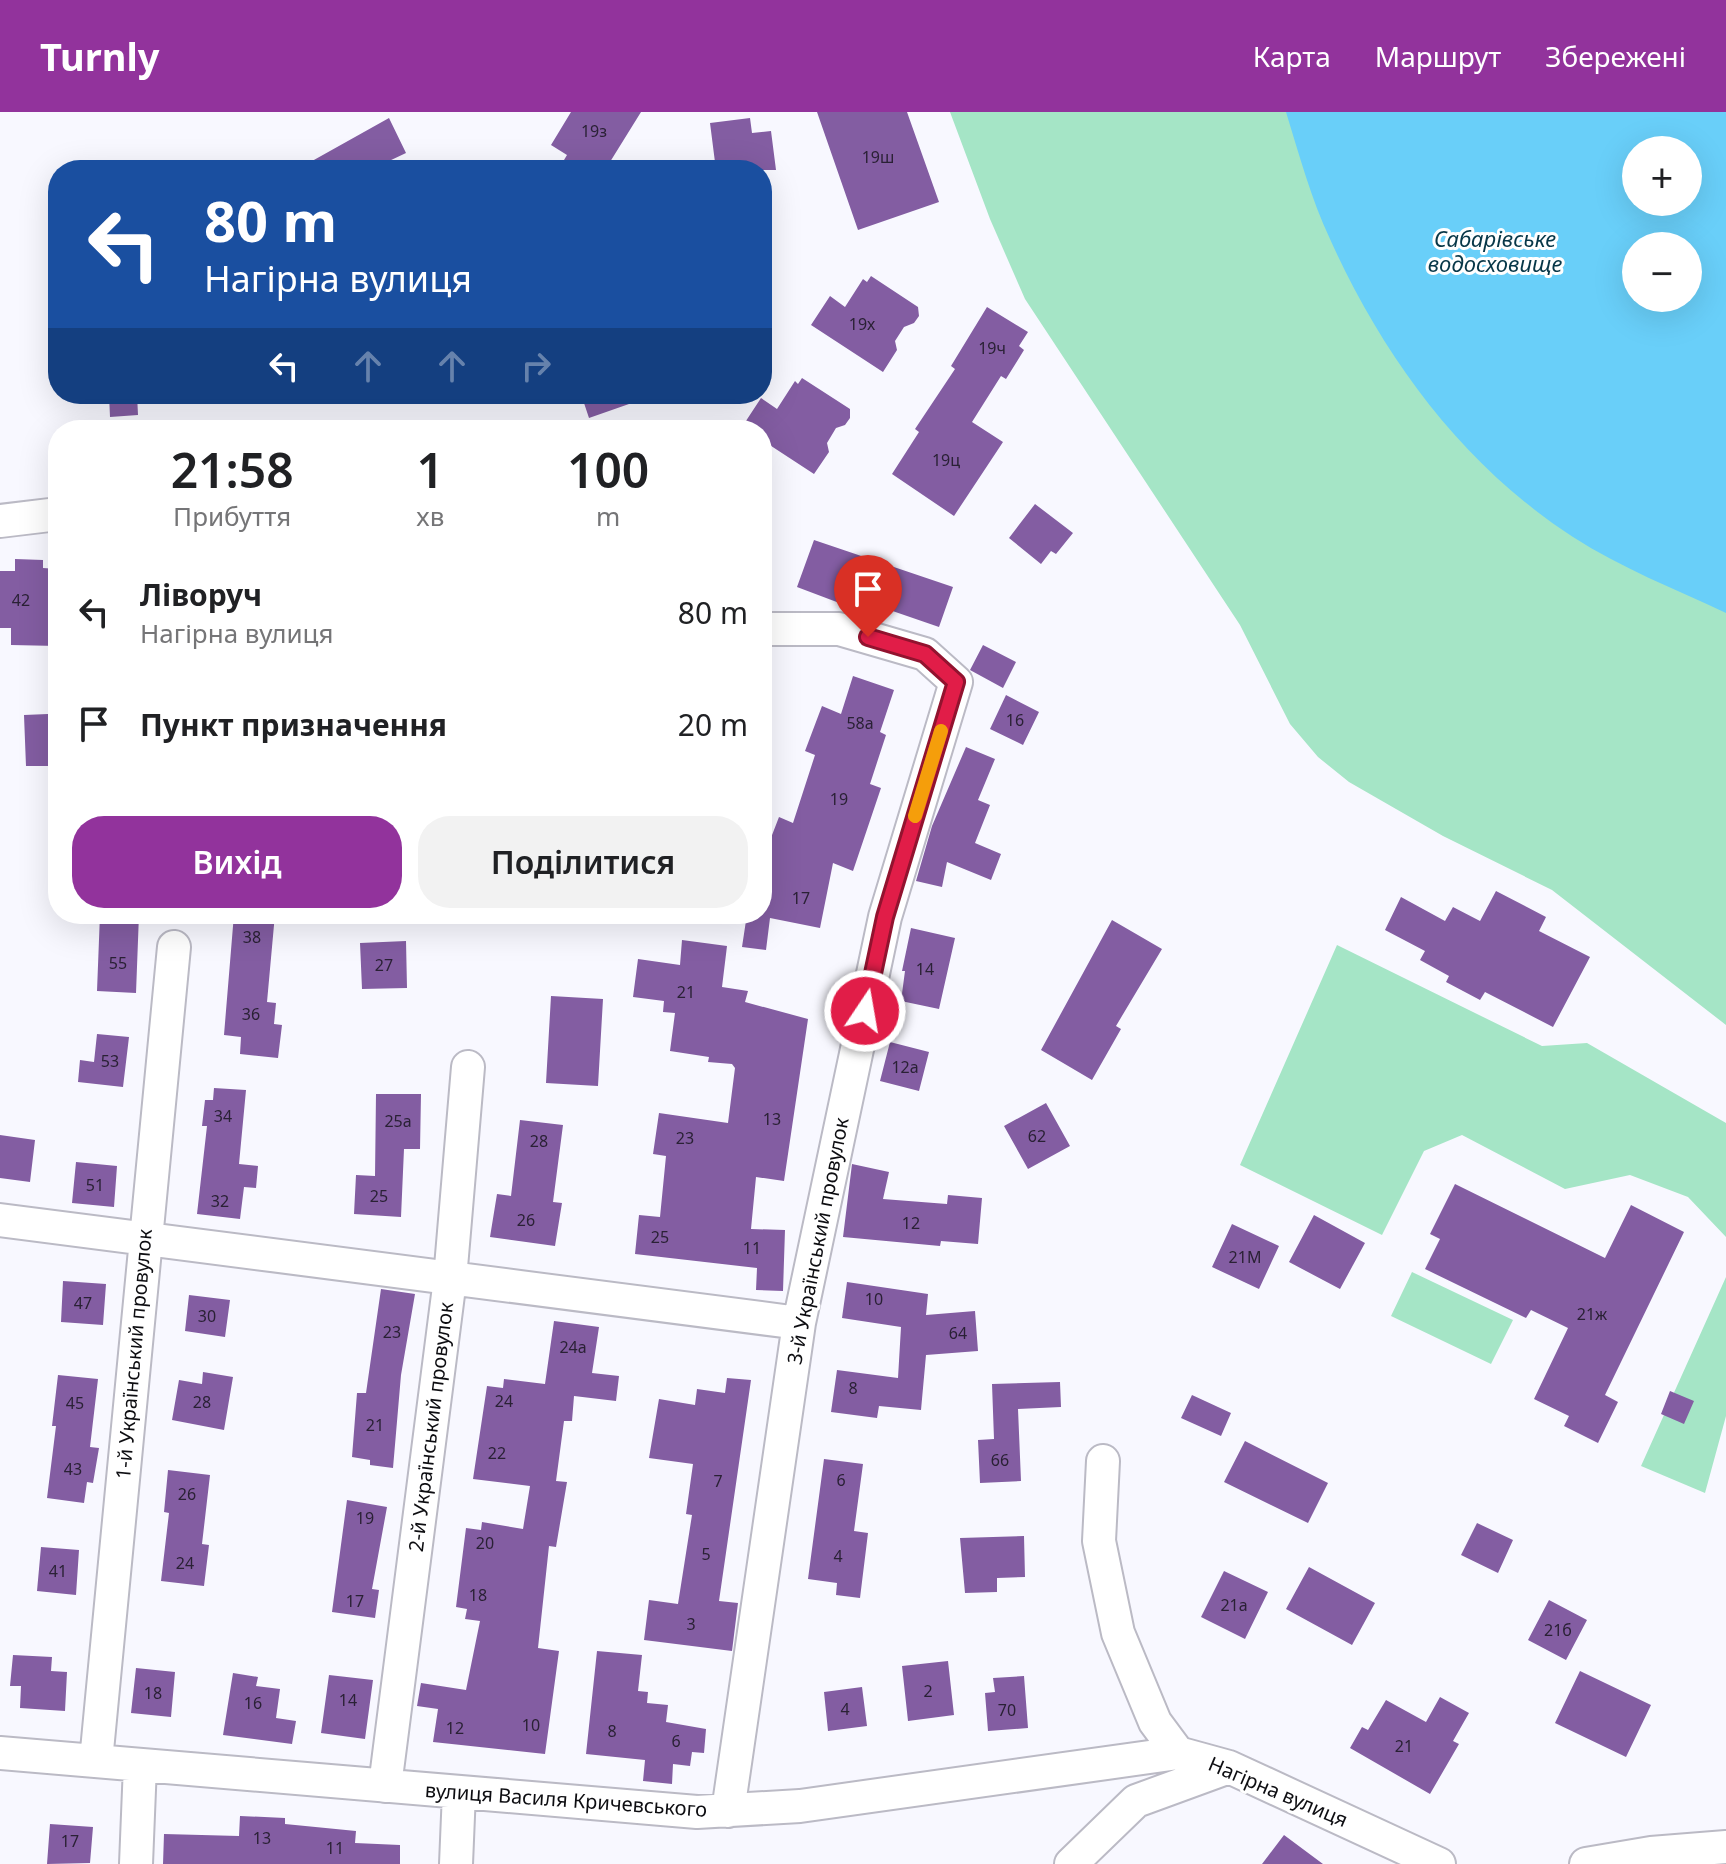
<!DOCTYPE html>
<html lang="uk">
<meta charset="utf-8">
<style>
body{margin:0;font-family:"Noto Sans",sans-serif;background:#f2f2f2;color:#202124;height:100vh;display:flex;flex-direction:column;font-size:30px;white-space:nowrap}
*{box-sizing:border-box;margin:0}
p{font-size:26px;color:#757577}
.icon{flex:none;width:44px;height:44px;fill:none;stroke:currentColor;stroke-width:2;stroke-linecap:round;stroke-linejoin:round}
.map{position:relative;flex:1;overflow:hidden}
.drawer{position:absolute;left:48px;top:308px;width:724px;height:504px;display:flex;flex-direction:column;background:#fff;border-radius:32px;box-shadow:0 8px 32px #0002}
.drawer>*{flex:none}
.hud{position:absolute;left:48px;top:48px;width:724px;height:244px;border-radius:32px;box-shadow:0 8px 32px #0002;background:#1a4fa0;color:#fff;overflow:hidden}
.controls{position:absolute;left:1622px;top:24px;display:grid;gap:16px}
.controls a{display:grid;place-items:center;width:80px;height:80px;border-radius:50%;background:#fff;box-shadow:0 8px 32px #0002;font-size:40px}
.pin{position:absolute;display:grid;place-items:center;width:68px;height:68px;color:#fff;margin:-82px -34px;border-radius:50% 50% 50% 0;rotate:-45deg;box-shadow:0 0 8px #0007}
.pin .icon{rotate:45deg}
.me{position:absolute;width:88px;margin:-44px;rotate:12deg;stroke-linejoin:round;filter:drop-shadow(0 0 6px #0008)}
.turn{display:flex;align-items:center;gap:28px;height:168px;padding:0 24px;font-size:36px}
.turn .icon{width:104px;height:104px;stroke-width:2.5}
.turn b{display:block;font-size:56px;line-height:68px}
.lanes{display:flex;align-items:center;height:76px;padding:0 24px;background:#0003;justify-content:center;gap:40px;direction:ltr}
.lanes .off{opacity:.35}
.eta{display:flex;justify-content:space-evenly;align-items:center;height:136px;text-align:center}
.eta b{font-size:48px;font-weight:600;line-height:56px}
.button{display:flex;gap:16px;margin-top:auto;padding:16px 24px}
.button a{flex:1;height:92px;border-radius:32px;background:#92339c;color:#fff;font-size:32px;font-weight:600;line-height:92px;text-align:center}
.button a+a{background:#f2f2f2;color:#202124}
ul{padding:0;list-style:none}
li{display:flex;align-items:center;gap:24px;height:112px;padding:0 24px}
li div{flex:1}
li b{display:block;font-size:30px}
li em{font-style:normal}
header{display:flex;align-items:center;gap:48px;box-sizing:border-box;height:112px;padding:0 40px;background:#92339c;color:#fff}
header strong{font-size:38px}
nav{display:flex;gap:44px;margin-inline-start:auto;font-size:28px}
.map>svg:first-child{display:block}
.green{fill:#a5e5c6}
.water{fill:#69cff9;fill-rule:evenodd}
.building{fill:#835da2}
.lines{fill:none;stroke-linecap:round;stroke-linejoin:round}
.minor-casing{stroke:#bbbac5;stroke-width:36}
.minor{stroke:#fff;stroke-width:32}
.route-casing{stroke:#92132f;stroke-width:20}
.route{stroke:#e11d48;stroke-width:14}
.slow{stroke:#f59e0b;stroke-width:14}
.labels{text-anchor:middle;stroke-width:6;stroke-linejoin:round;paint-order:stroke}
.number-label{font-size:16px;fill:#2a2135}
.street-label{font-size:20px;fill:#0d0d11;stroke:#fff}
.water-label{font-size:22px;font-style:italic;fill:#073748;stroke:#fff}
</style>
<header>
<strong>Turnly</strong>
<nav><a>Карта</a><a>Маршрут</a><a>Збережені</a></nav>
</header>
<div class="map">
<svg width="1726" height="1752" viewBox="0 0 1726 1752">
<rect width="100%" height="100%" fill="#f8f8ff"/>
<!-- green -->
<path class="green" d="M 950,0 L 1380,0 L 1726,467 L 1726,913 L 1552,778 L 1443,724 L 1349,670 L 1318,645 L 1290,612 L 1240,513 L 1025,187 L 990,107 Z
M 1337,833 L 1542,934 L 1587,931 L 1726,1011 L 1726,1132 L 1726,1125 L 1688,1085 L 1630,1063 L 1565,1077 L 1462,1023 L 1424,1039 L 1382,1123 L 1240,1053 Z
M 1412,1160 L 1513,1208 L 1491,1252 L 1391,1204 Z
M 1726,1165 L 1726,1304 L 1705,1381 L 1641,1354 Z"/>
<!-- water -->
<path class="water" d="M 1286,0 L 1726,0 L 1726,501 C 1675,477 1621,456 1573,425 C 1463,354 1383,245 1330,127 C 1311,87 1299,42 1286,0 ZM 1636,38 L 1688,38 L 1688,90 L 1636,90 ZM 1636,134 L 1688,134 L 1688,186 L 1636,186 Z"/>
<!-- building -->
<path class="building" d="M 571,0 L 641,0 L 605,58 L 558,58 L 567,43 L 551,33 Z
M 817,0 L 907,0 L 939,90 L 858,118 Z
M 389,6 L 406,41 L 370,58 L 296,58 Z
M 750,6 L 752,21 L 771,19 L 776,58 L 716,58 L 710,11 Z
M 871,164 L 918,195 L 919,204 L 914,211 L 904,215 L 895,229 L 897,238 L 883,260 L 811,213 L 830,184 L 845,195 L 863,167 L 867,170 Z
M 987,195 L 1028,220 L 1019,234 L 1024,238 L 1006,267 L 1001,264 L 972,310 L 1003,330 L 954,404 L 892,362 L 919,320 L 915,317 L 955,257 L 951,254 Z
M 802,266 L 850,297 L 850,306 L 845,313 L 836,316 L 827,331 L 829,340 L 814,362 L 762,328 L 762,318 L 742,315 L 761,286 L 777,297 L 795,269 L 798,272 Z
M 109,282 L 137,282 L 138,303 L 110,305 Z
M 581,282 L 648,282 L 649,285 L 589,306 Z
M 1035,392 L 1073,421 L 1056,442 L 1051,439 L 1041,452 L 1009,426 Z
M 814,428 L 953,475 L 939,515 L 846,483 L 842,492 L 797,475 Z
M 15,447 L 43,448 L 43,456 L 58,457 L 58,534 L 11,533 L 11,516 L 0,516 L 0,459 L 15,459 Z
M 983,533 L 1016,550 L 1003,576 L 970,558 Z
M 853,564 L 894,578 L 880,620 L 886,623 L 870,672 L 881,676 L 853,759 L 833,751 L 820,816 L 770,806 L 766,838 L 742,835 L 747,802 L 762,802 L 762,749 L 779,705 L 793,711 L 815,643 L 805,639 L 822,594 L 841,602 Z
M 1006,583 L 1039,600 L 1023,633 L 990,617 Z
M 48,602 L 50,654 L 26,654 L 24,603 Z
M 966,635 L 995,647 L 978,688 L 990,693 L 975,731 L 1001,742 L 991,768 L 947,750 L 942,775 L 916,769 L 932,714 Z
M 1496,779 L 1546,805 L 1539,819 L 1590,845 L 1553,915 L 1485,880 L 1480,888 L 1446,870 L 1449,864 L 1420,848 L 1425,839 L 1385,818 L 1401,785 L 1445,809 L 1453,795 L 1480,809 Z
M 100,802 L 139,802 L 136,881 L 97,879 Z
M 234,802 L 275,802 L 267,890 L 276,891 L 274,912 L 282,913 L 278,946 L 240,942 L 241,925 L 224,923 Z
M 1112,808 L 1162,837 L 1116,914 L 1121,917 L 1092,968 L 1041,938 Z
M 911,816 L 955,826 L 939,897 L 901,889 L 905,859 L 902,859 Z
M 682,828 L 727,834 L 722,875 L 748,879 L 745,890 L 808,907 L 784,1069 L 756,1065 L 751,1117 L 785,1118 L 783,1179 L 756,1178 L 757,1156 L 635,1142 L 639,1103 L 660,1105 L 666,1044 L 653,1042 L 659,1001 L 728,1011 L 735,956 L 732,952 L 708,950 L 709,945 L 670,939 L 675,901 L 663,900 L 664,889 L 633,885 L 638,847 L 680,853 Z
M 406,829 L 407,876 L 362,877 L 360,831 Z
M 551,884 L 603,887 L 598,974 L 546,971 Z
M 97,922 L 129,925 L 123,975 L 78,970 L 80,948 L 94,950 Z
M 890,930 L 929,940 L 919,979 L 880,969 Z
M 214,976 L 246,978 L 239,1052 L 258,1054 L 256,1076 L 244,1075 L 240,1107 L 197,1102 L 207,1014 L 202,1014 L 205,988 L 213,988 Z
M 376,982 L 421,982 L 420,1037 L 404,1037 L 401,1105 L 354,1102 L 356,1063 L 375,1064 Z
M 1046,991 L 1070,1034 L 1028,1057 L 1004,1014 Z
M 520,1008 L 563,1013 L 553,1090 L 562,1091 L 555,1134 L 490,1125 L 497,1082 L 511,1084 Z
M 0,1023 L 35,1028 L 30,1070 L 0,1066 Z
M 76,1050 L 117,1054 L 114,1095 L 72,1091 Z
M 852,1052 L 889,1060 L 883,1087 L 947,1092 L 948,1083 L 982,1086 L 978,1132 L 941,1129 L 940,1134 L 843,1125 Z
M 1455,1072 L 1605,1146 L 1631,1093 L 1684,1120 L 1605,1283 L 1618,1290 L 1598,1331 L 1564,1314 L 1569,1304 L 1534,1287 L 1568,1216 L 1531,1198 L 1526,1206 L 1425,1157 L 1440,1127 L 1430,1122 Z
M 1314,1103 L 1365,1131 L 1340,1177 L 1289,1150 Z
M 1232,1112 L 1279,1134 L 1259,1177 L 1212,1155 Z
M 63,1169 L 106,1172 L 103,1213 L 61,1210 Z
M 847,1170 L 928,1182 L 926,1203 L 975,1199 L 978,1239 L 926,1243 L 921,1298 L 879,1294 L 877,1306 L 831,1300 L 837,1258 L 898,1266 L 901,1215 L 842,1206 Z
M 381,1177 L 415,1182 L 401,1263 L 393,1356 L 370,1353 L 370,1348 L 352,1345 L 357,1281 L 366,1281 Z
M 189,1183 L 230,1188 L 225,1225 L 185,1219 Z
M 554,1209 L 599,1215 L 592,1261 L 619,1264 L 616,1289 L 574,1284 L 572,1309 L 564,1309 L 556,1369 L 567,1370 L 556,1435 L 549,1434 L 538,1536 L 559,1539 L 545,1642 L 433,1630 L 438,1597 L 417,1594 L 421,1571 L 466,1578 L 480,1509 L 465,1507 L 467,1497 L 456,1495 L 466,1416 L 481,1418 L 482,1410 L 523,1417 L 530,1374 L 473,1367 L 487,1274 L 503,1276 L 504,1267 L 545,1272 Z
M 203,1260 L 233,1265 L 224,1318 L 172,1308 L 179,1268 L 202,1272 Z
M 58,1263 L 98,1267 L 90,1335 L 99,1336 L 93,1371 L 87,1370 L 84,1391 L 47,1386 L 56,1314 L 52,1314 Z
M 727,1266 L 751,1268 L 719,1489 L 738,1491 L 732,1539 L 644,1528 L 649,1488 L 678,1492 L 692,1403 L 686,1402 L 693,1352 L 649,1346 L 659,1287 L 695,1293 L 697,1277 L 725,1281 Z
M 1060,1270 L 1061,1295 L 1018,1297 L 1021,1369 L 980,1371 L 978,1328 L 994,1327 L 992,1272 Z
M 1670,1279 L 1694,1289 L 1684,1312 L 1661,1302 Z
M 1192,1283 L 1231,1301 L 1221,1324 L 1181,1306 Z
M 1245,1329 L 1328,1371 L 1308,1411 L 1224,1370 Z
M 824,1347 L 863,1352 L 854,1419 L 868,1421 L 860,1486 L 836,1483 L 837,1471 L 808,1467 Z
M 168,1358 L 210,1363 L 202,1432 L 209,1433 L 204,1474 L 161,1469 L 169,1401 L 164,1400 Z
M 347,1388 L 387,1395 L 372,1477 L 379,1478 L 375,1506 L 332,1500 Z
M 1477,1411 L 1513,1428 L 1498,1461 L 1461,1443 Z
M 1024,1424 L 1025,1465 L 997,1466 L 997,1480 L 965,1481 L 960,1426 Z
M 41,1435 L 79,1438 L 76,1483 L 37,1479 Z
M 1309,1455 L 1375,1491 L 1352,1533 L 1286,1497 Z
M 1224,1459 L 1268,1480 L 1245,1527 L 1201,1505 Z
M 1549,1488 L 1587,1508 L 1566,1548 L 1528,1528 Z
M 597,1539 L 642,1543 L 638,1579 L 648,1580 L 647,1591 L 668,1593 L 666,1610 L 706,1617 L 704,1641 L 692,1640 L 690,1654 L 673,1652 L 672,1672 L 643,1669 L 645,1648 L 586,1642 Z
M 13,1543 L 52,1545 L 51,1559 L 67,1560 L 65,1599 L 20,1596 L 21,1574 L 10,1574 Z
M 948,1549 L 954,1603 L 908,1609 L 902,1554 Z
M 136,1556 L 175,1560 L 171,1605 L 131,1601 Z
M 1580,1559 L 1651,1593 L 1626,1645 L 1555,1611 Z
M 233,1561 L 258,1565 L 256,1574 L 280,1577 L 276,1606 L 296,1609 L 292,1632 L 223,1623 Z
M 329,1563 L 373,1568 L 365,1627 L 321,1621 Z
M 1024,1564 L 1028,1616 L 988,1619 L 985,1581 L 995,1580 L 993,1566 Z
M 862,1575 L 867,1614 L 828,1619 L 824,1580 Z
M 1440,1585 L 1469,1601 L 1453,1629 L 1459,1632 L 1430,1682 L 1350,1636 L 1362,1615 L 1368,1618 L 1386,1588 L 1426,1610 Z
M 240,1704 L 285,1706 L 285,1712 L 356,1719 L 355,1731 L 400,1733 L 400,1752 L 163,1752 L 164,1722 L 239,1724 Z
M 50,1712 L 93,1715 L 90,1751 L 47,1752 Z
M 1284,1723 L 1323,1752 L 1262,1752 Z"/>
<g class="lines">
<defs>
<path id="minor" d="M 0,409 L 58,402
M 0,1108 L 799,1211
M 1103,1349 L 1099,1429 L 1118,1521 L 1155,1610 L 1178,1641 L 1229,1655 L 1439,1752
M 0,1641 L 697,1700 L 800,1694 L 1178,1641
M 96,1649 L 174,835
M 385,1674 L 450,1167 L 468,955
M 728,1699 L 799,1211 L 885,805 L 956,570 L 925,542 L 839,517 L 762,517
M 136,1752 L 140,1653
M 456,1752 L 459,1680
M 1071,1752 L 1136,1689 L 1229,1655
M 1586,1752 L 1651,1741 L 1726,1735"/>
</defs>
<!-- minor casing -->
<use href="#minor" class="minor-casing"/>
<!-- minor -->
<use href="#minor" class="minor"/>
</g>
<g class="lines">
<defs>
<path id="route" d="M 865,899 L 885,805 L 956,570 L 925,542 L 868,525"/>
</defs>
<!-- route casing -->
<use href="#route" class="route-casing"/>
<!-- route -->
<use href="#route" class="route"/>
<!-- slow -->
<path class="slow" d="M 915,704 L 941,619"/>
</g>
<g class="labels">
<!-- number labels -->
<g class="number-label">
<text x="594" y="25">19з</text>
<text x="878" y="51">19ш</text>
<text x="862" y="218">19х</text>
<text x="992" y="242">19ч</text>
<text x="946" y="354">19ц</text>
<text x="21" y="494">42</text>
<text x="1015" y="614">16</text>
<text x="860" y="617">58а</text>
<text x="839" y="693">19</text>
<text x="801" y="792">17</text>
<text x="252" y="831">38</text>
<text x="118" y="857">55</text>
<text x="384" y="859">27</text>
<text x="925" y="863">14</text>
<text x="686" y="886">21</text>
<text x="251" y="908">36</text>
<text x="110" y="955">53</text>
<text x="905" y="961">12а</text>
<text x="223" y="1010">34</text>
<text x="772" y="1013">13</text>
<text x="398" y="1015">25а</text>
<text x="1037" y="1030">62</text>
<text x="685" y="1032">23</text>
<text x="539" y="1035">28</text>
<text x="95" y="1079">51</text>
<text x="379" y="1090">25</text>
<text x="220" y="1095">32</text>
<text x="526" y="1114">26</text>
<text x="911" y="1117">12</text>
<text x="660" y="1131">25</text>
<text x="752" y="1142">11</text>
<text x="1245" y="1151">21М</text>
<text x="874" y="1193">10</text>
<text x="83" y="1197">47</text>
<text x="1592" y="1208">21ж</text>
<text x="207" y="1210">30</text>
<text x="392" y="1226">23</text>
<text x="958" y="1227">64</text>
<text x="573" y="1241">24а</text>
<text x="853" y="1282">8</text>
<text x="504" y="1295">24</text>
<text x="202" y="1296">28</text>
<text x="75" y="1297">45</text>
<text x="375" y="1319">21</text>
<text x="497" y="1347">22</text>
<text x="1000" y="1354">66</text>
<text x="73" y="1363">43</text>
<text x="841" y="1374">6</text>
<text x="718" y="1375">7</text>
<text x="187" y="1388">26</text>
<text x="365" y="1412">19</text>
<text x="485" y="1437">20</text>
<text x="706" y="1448">5</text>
<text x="838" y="1450">4</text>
<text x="185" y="1457">24</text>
<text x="58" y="1465">41</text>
<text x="478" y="1489">18</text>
<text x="355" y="1495">17</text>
<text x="1234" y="1499">21а</text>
<text x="691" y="1518">3</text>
<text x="1558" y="1524">21б</text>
<text x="928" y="1585">2</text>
<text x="153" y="1587">18</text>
<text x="348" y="1594">14</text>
<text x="253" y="1597">16</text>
<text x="845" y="1603">4</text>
<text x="1007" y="1604">70</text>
<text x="531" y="1619">10</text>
<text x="455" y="1622">12</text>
<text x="612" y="1625">8</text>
<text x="676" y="1635">6</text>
<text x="1404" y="1640">21</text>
<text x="262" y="1732">13</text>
<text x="70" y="1735">17</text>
<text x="335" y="1742">11</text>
</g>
<!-- street labels -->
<g class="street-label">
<text transform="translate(818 1129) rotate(-79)" y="7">3-й Український провулок</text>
<text transform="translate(134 1242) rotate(-85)" y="7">1-й Український провулок</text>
<text transform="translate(431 1315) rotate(-83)" y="7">2-й Український провулок</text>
<text transform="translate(1278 1680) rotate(23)" y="7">Нагірна вулиця</text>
<text transform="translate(566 1688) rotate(4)" y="7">вулиця Василя Кричевського</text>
</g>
<!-- water labels -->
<g class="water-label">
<text x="1495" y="135">Сабарівське<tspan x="1495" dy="25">водосховище</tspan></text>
</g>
</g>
</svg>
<div class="controls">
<a>+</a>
<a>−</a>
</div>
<div class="pin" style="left:868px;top:525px;background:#d93025"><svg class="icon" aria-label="arrive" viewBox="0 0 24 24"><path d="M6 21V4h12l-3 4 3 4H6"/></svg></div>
<svg class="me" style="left:865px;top:899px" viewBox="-20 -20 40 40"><circle r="17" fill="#e11d48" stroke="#fff" stroke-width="3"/><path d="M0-11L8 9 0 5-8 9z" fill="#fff"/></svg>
<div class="hud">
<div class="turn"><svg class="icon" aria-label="left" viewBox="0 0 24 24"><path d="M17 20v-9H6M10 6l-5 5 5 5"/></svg><div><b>80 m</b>Нагірна вулиця</div></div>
<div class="lanes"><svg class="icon" aria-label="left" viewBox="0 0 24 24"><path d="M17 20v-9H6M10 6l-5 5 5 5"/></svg><svg class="icon off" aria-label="ahead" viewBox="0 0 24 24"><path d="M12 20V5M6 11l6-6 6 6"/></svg><svg class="icon off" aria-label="ahead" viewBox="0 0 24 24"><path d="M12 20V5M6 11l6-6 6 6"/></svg><svg class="icon off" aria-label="right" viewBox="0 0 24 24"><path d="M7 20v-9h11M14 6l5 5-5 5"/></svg></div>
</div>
<section class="drawer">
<div class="eta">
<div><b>21:58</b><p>Прибуття</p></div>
<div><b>1</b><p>хв</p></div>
<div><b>100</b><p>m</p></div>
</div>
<ul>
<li><svg class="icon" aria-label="left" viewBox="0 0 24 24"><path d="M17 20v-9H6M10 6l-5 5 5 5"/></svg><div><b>Ліворуч</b><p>Нагірна вулиця</p></div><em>80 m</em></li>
<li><svg class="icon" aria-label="arrive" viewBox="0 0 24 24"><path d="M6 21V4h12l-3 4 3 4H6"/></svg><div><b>Пункт призначення</b></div><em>20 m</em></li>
</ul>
<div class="button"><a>Вихід</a><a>Поділитися</a></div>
</section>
</div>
